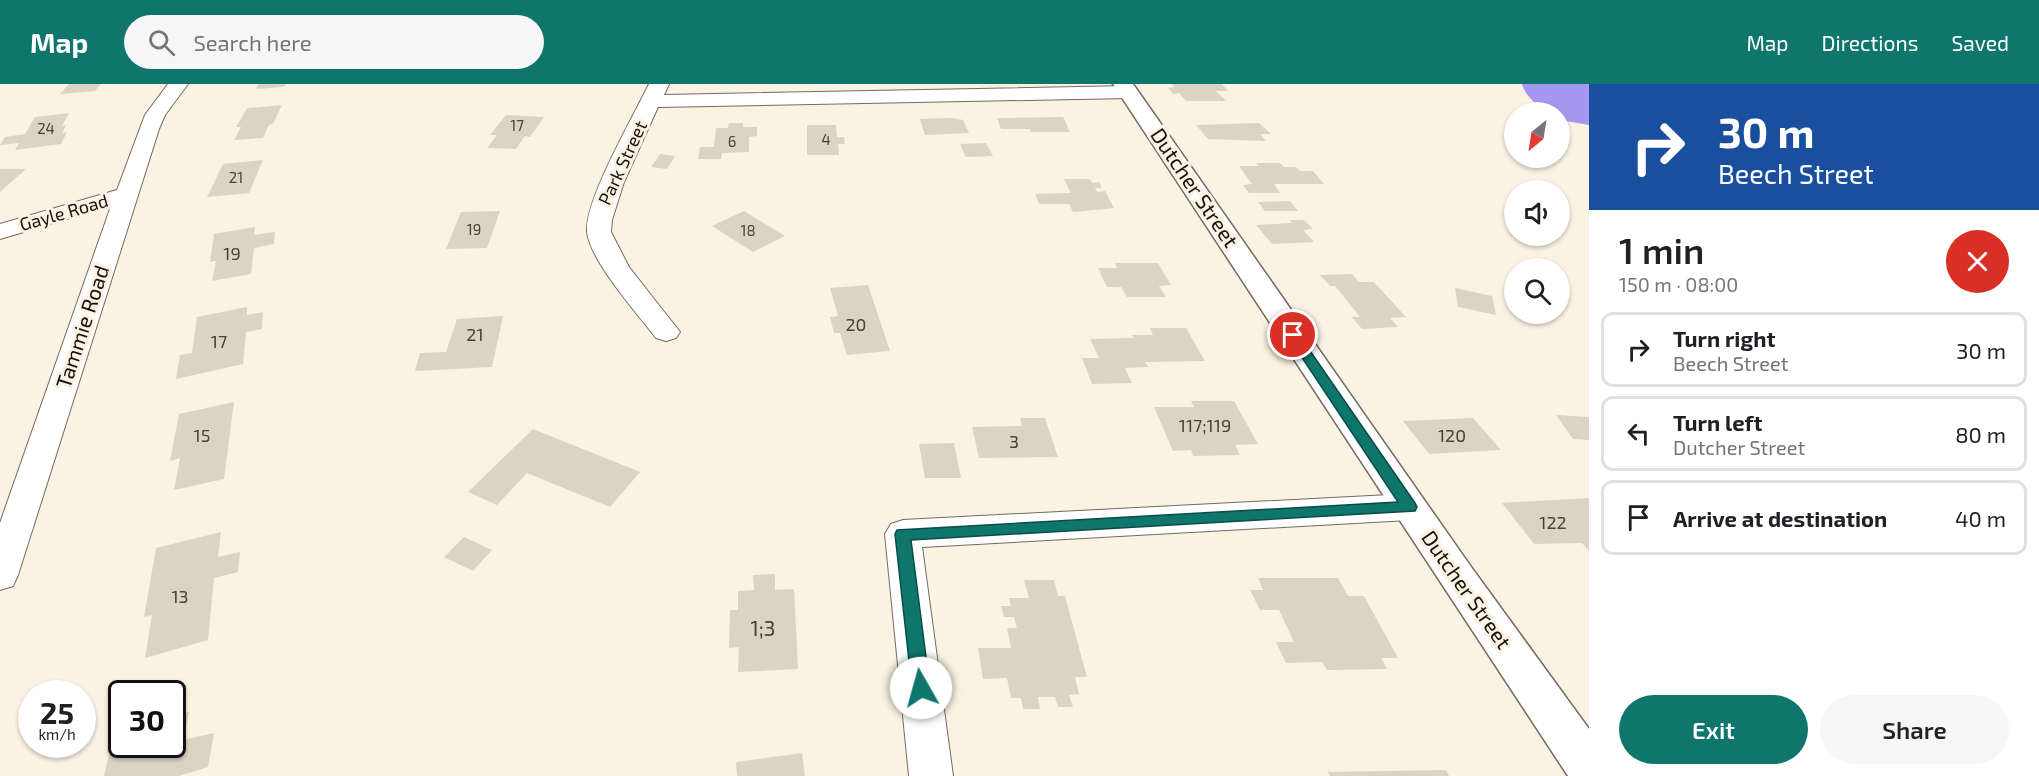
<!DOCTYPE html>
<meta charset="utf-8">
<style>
body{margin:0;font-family:"Exo 2",sans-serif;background:#f6f6f6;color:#202124;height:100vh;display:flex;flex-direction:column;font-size:22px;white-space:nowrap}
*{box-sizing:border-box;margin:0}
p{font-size:20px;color:#757577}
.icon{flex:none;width:33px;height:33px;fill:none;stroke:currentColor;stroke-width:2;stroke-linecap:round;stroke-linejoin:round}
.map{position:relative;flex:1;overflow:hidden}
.details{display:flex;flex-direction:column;background:#fff;width:450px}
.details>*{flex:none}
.hud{background:#1a4fa0;color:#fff;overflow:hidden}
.needle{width:39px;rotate:210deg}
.buttons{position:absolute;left:1504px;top:18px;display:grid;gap:12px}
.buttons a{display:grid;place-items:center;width:66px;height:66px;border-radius:50%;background:#fff;box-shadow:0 2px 4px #0004;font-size:30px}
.speed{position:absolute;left:18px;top:596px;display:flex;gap:12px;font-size:30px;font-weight:700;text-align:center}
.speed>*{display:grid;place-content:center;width:78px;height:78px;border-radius:50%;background:#fff;box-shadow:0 2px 4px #0004;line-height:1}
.speed small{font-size:15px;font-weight:400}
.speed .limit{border:3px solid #111;border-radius:9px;background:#fff;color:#111}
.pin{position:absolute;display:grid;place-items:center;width:51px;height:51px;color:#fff;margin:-26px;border:3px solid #fff;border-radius:50%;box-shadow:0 2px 6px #0007}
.me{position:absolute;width:66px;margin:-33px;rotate:353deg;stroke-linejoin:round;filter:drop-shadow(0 0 4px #0008)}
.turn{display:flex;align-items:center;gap:21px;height:126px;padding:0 30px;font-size:27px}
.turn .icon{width:78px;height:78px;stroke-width:2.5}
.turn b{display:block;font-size:42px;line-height:51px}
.round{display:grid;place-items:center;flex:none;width:63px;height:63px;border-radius:32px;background:#f6f6f6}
.overview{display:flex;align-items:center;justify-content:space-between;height:102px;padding:0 30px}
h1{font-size:36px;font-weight:600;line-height:45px}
.primary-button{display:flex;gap:12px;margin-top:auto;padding:12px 30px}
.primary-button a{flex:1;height:69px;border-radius:36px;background:#0f766e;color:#fff;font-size:24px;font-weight:600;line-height:69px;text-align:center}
.primary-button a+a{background:#f6f6f6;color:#202124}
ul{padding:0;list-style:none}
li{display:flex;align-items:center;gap:18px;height:75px;margin:0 12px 9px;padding:0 18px;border:3px solid #e0e0e0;border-radius:12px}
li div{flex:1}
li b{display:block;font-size:22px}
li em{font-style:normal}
header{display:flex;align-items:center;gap:36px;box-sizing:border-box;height:84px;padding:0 30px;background:#0f766e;color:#fff}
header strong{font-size:28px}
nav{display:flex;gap:33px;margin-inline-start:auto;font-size:21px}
.search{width:420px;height:54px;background:#f6f6f6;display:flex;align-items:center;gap:15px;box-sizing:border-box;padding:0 21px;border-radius:33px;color:#757577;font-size:22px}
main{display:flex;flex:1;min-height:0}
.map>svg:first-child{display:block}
.water{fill:#a698f0}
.building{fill:#dcd3c4}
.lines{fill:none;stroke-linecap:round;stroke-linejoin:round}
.minor-casing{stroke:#736b5e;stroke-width:2}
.tertiary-casing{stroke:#736b5e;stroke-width:3}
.minor{fill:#fff;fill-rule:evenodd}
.tertiary{fill:#fff;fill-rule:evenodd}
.route{fill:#0f766e;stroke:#0a4d48;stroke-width:1.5}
.labels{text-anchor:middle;stroke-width:6;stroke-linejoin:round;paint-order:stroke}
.far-number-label{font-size:15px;fill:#47423b}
.far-street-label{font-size:18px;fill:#15120d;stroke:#fbf2e3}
.number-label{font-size:18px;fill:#47423b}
.street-label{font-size:21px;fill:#15120d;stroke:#fbf2e3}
.near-number-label{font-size:21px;fill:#47423b}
</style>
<header>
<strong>Map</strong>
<div class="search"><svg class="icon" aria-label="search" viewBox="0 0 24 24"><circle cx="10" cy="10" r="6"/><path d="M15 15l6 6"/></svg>Search here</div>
<nav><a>Map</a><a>Directions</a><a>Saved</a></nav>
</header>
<main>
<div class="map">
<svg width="1589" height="692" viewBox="0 0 1589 692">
<rect width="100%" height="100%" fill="#fbf2e3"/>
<!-- water -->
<path class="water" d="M 1522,0 L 1589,0 L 1589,41 L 1560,36 L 1560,28 L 1546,28 C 1537,21 1525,12 1522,0 Z"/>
<!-- building -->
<path class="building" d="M 69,0 L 101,0 L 95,7 L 60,10 Z
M 258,0 L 286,0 L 284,3 L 256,5 Z
M 1171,0 L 1222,0 L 1228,7 L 1216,7 L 1226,17 L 1186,17 L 1179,9 L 1173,10 L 1168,4 L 1174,3 Z
M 282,21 L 273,40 L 269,41 L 263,54 L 234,56 L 241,43 L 236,43 L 247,24 Z
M 69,29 L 62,42 L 66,41 L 62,49 L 67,48 L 61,60 L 15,66 L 19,59 L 0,61 L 5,53 L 25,50 L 35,33 Z
M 506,31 L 544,33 L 530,53 L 525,52 L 516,65 L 487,64 L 497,51 L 490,51 Z
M 1063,33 L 1070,48 L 1031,48 L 1030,45 L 1001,45 L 997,34 Z
M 952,34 L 963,36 L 969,49 L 925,51 L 920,35 Z
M 729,39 L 743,39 L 743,43 L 757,43 L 757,52 L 749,53 L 749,68 L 722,69 L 721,75 L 698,75 L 700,63 L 714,63 L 716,44 L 728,44 Z
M 1259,39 L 1271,50 L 1260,50 L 1266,57 L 1208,55 L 1196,41 Z
M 807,41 L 836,41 L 837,53 L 844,53 L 845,60 L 838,60 L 839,71 L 807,71 Z
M 986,59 L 993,72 L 966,73 L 960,60 Z
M 660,70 L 675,72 L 667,85 L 651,83 Z
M 263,76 L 249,109 L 207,113 L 223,80 Z
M 1256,79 L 1280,79 L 1284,83 L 1296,83 L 1300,87 L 1313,87 L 1324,100 L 1274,100 L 1280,109 L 1249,109 L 1243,101 L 1252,100 L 1239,82 L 1259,82 Z
M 0,85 L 26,85 L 0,108 Z
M 1064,95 L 1090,95 L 1092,99 L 1099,98 L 1102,104 L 1095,104 L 1097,108 L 1105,107 L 1114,124 L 1073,128 L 1069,120 L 1039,120 L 1035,110 L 1071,109 Z
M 1290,117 L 1298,127 L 1265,127 L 1258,118 Z
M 500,127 L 487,164 L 446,165 L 461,128 Z
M 744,127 L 785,152 L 753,168 L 712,142 Z
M 1290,136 L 1304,136 L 1313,145 L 1303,146 L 1314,158 L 1272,160 L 1256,141 L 1292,139 Z
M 255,143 L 254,151 L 275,148 L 274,160 L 254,164 L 251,190 L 212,197 L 216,177 L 210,178 L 214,150 Z
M 1115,179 L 1158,179 L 1171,201 L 1159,202 L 1166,213 L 1127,213 L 1121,203 L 1107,203 L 1098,184 L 1117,184 Z
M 1352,190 L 1359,198 L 1374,198 L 1406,233 L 1390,234 L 1398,243 L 1362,245 L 1352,233 L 1360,233 L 1335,202 L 1330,202 L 1320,191 Z
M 868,201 L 890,267 L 847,271 L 840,249 L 834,249 L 830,233 L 838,232 L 830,204 Z
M 1455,204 L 1492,212 L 1496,231 L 1458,223 Z
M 247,223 L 247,231 L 263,228 L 262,245 L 246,248 L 243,280 L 176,295 L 180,271 L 192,269 L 197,233 Z
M 503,232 L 492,283 L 415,287 L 420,269 L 446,268 L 457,235 Z
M 1150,244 L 1186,244 L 1205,277 L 1145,278 L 1148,283 L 1125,284 L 1132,299 L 1092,300 L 1082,274 L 1099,274 L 1090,255 L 1134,254 L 1132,251 L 1153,251 Z
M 1191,317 L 1234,317 L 1258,360 L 1235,361 L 1240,371 L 1193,372 L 1191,366 L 1173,367 L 1154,323 L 1194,323 Z
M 234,318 L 224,395 L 174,406 L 180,374 L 170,377 L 179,330 Z
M 1556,331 L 1589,333 L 1589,356 L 1573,355 Z
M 1020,334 L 1045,334 L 1058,373 L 979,374 L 972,343 L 1022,342 Z
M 1473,334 L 1501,366 L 1429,370 L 1403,337 Z
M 533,345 L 640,388 L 610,423 L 527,389 L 497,421 L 468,408 Z
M 954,359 L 961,394 L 925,394 L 919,360 Z
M 1589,414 L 1589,467 L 1582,459 L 1534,460 L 1502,419 Z
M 221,448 L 218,473 L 240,468 L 238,488 L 214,494 L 208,556 L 145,574 L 152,531 L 144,533 L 156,464 Z
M 464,453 L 492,466 L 473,487 L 444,473 Z
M 775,490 L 775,506 L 794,505 L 798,585 L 738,588 L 739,563 L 729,564 L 730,526 L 738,526 L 738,507 L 754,506 L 753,491 Z
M 1258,494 L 1338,494 L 1348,512 L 1364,512 L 1398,574 L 1381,574 L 1387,585 L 1327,586 L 1322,578 L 1286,579 L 1276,558 L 1294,558 L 1279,526 L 1260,526 L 1250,506 L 1263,506 Z
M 1024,496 L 1054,496 L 1058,512 L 1065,512 L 1087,593 L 1075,593 L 1079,610 L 1069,611 L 1073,623 L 1058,623 L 1055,613 L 1038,613 L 1040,625 L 1023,625 L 1021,614 L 1011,614 L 1007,594 L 983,595 L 978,564 L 1011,564 L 1007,544 L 1017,544 L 1014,533 L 1004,533 L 1001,522 L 1011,522 L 1009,514 L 1029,514 Z
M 189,628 L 183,656 L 214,649 L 208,683 L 179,692 L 104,692 L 115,646 L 122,645 L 122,660 L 172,660 L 172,632 Z
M 802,669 L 805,692 L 737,692 L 736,678 Z
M 1446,686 L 1449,692 L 1330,692 L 1328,688 Z"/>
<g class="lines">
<defs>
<path id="minor" d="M 168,0 L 188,0 L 165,31 L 159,45 L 18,491 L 13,502 L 0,506 L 0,439 L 111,122 L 0,155 L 0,140 L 117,106 L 145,31 Z
M 649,0 L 669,0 L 664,11 L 1128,2 L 1135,4 L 1138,8 L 1135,12 L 1128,14 L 658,23 L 624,98 L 612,136 L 611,148 L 629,183 L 680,248 L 676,254 L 666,257 L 656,254 C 638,230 589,176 587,147 C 585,116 634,31 649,0 Z
M 1409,410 L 1421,414 L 1426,423 L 1421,432 L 1409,436 L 922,463 L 953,692 L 909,692 L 885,450 L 891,440 L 903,436 Z"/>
<path id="tertiary" d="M 1113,0 L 1133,0 L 1469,480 L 1589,645 L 1589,692 L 1568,692 Z"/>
</defs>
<!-- minor casing -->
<use href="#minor" class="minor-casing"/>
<!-- tertiary casing -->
<use href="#tertiary" class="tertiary-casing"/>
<!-- minor -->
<use href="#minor" class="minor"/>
<!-- tertiary -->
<use href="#tertiary" class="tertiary"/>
</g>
<!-- route -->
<path class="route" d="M 1293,247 L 1297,248 L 1415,419 L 1417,423 L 1415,427 L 911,456 L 930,604 L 927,610 L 921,612 L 914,610 L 912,604 L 895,450 L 897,446 L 1398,418 L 1287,251 Z"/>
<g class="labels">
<!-- far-number labels -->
<g class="far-number-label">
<text x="517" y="47">17</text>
<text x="46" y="50">24</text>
<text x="826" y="61">4</text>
<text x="732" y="63">6</text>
<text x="236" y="99">21</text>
<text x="474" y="151">19</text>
<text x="748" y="152">18</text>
</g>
<!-- far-street labels -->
<g class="far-street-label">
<text transform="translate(623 79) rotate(-65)" y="6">Park Street</text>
<text transform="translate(64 129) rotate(-16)" y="6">Gayle Road</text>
</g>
<!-- number labels -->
<g class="number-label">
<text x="232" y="176">19</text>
<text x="856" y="247">20</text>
<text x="475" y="257">21</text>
<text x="219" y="264">17</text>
<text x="1205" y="348">117;119</text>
<text x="202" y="358">15</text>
<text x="1452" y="358">120</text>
<text x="1014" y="364">3</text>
<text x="1553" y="445">122</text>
<text x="180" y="519">13</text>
</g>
<!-- street labels -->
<g class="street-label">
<text transform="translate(1194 104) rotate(56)" y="7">Dutcher Street</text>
<text transform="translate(83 243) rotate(-72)" y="7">Tammie Road</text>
<text transform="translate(1466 506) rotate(55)" y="7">Dutcher Street</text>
</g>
<!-- near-number labels -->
<g class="near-number-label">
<text x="763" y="552">1;3</text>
</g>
</g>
</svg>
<div class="buttons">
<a><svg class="needle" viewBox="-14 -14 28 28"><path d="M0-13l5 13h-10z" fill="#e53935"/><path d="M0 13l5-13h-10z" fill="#757577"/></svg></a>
<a><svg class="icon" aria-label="sound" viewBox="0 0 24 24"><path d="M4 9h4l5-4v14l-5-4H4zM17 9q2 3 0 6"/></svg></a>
<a><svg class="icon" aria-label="search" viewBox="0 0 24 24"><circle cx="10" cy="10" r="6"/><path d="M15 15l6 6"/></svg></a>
</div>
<div class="speed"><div>25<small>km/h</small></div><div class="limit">30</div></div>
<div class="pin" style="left:1293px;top:251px;background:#d93025"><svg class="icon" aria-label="arrive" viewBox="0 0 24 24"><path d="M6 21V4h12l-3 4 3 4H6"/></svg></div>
<svg class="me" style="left:921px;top:604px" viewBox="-20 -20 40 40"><circle r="19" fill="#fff"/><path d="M0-13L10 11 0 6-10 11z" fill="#0f766e"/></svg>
</div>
<section class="details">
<div class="hud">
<div class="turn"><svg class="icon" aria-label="right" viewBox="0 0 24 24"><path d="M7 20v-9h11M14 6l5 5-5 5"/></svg><div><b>30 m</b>Beech Street</div></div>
</div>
<div class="overview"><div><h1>1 min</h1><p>150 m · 08:00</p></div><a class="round" style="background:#d93025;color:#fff"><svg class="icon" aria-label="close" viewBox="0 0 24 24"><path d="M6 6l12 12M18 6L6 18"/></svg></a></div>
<ul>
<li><svg class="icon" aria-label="right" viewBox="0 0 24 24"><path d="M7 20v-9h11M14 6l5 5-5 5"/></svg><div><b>Turn right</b><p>Beech Street</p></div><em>30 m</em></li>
<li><svg class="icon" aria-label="left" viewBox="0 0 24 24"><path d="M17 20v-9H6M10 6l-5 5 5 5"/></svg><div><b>Turn left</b><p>Dutcher Street</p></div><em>80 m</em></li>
<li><svg class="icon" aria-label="arrive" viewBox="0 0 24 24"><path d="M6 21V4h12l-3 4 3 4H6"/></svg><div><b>Arrive at destination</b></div><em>40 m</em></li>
</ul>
<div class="primary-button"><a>Exit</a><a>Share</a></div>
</section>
</main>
